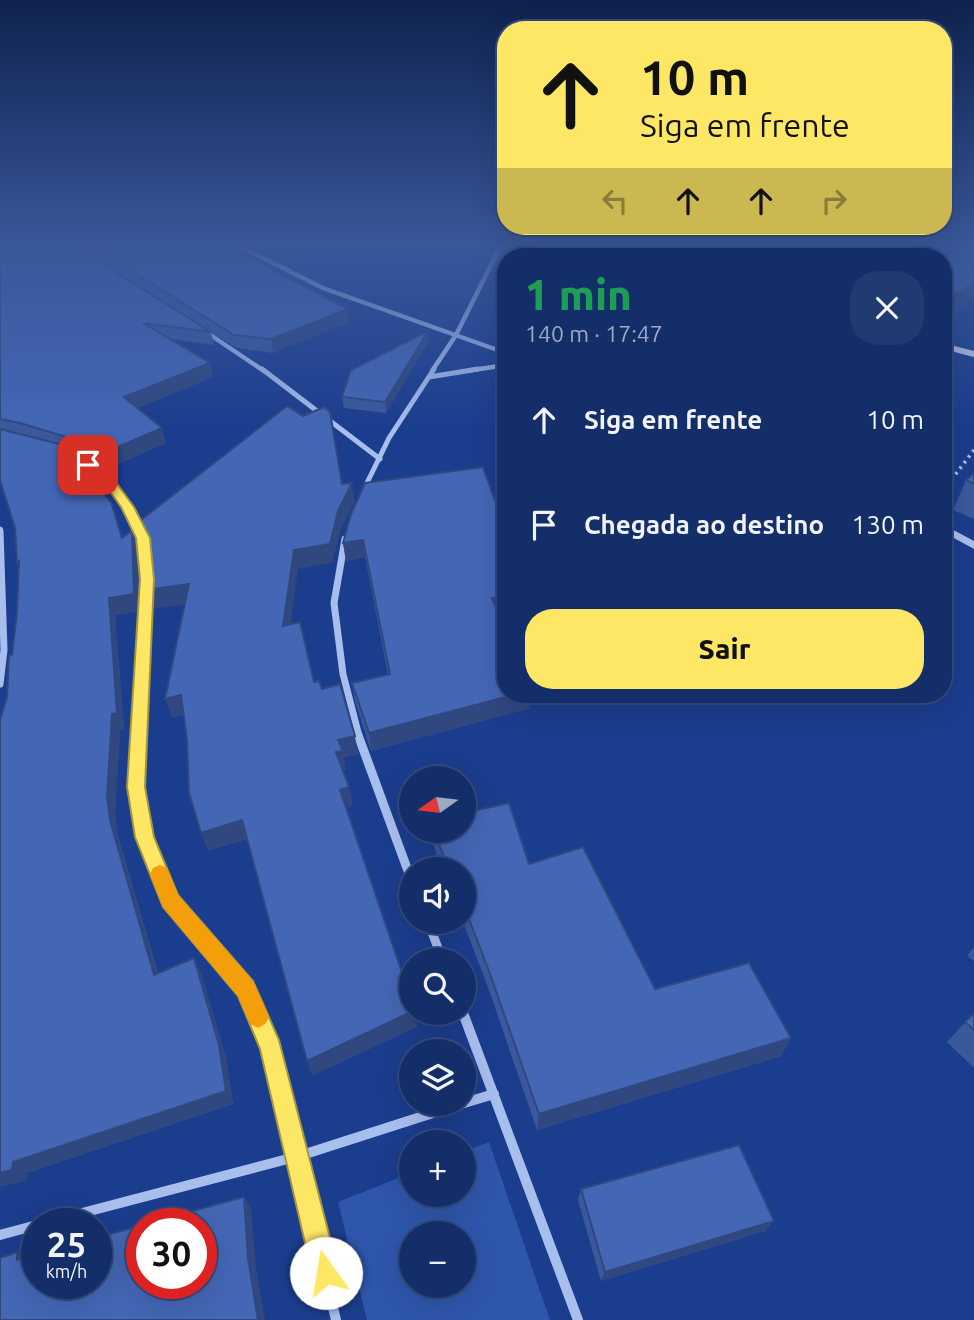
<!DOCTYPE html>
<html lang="pt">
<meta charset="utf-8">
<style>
body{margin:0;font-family:Ubuntu,sans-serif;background:#213a72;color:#f1f3f6;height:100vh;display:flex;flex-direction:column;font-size:26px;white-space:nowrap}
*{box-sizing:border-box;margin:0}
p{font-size:23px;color:#9da8c1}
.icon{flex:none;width:38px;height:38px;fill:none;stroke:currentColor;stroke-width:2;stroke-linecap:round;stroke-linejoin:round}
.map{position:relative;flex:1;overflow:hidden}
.drawer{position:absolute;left:497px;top:248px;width:455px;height:455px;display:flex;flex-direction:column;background:#142e6a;border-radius:28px;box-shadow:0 7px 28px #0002,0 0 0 2px #334a7e}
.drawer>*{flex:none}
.top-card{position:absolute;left:497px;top:21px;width:455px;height:214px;border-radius:28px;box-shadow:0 7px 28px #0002,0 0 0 2px #334a7e;background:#fee765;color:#111;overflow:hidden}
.needle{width:46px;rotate:256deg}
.tools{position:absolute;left:399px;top:766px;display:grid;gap:14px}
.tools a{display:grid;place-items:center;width:77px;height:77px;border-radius:50%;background:#142e6a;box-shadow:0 7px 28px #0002,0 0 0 2px #334a7e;font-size:35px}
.speed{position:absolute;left:21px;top:1208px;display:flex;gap:14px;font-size:35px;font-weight:700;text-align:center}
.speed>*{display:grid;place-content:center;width:91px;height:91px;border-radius:50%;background:#142e6a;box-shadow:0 7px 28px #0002,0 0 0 2px #334a7e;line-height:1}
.speed small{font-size:18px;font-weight:400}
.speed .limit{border:10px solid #d22;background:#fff;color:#111}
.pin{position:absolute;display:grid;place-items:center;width:60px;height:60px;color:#fff;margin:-30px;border-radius:14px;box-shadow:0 4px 10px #0006}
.me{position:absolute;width:77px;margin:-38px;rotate:347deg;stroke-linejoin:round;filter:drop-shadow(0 0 5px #0008)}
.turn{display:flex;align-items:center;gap:24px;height:147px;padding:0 28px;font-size:32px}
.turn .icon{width:91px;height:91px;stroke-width:2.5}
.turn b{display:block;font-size:49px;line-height:60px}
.lanes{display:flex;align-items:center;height:66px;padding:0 28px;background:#0003;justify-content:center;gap:35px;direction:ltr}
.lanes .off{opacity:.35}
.round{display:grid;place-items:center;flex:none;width:74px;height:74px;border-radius:28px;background:#213a72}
.overview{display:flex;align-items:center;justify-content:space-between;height:119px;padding:0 28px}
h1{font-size:42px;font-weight:800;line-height:52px;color:#1e9e55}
.primary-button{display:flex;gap:14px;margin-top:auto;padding:14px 28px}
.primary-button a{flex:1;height:80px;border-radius:28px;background:#fee765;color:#111;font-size:28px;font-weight:800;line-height:80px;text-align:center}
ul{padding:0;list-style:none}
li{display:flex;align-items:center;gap:21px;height:105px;padding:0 28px}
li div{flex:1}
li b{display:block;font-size:26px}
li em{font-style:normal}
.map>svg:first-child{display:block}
.green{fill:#2e56ab;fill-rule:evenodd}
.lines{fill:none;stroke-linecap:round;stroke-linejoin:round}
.path{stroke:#a8beed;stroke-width:3.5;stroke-dasharray:2.5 4.5;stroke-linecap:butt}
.minor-far4{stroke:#a8beed;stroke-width:4.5}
.minor-far3{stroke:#a8beed;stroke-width:5}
.minor-far2{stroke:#a8beed;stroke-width:7}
.minor-far1{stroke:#a8beed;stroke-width:9}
.minor{stroke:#a8beed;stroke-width:10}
.secondary{fill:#d5e0fa;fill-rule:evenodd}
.wall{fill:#3a599c}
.shaded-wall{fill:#30487f}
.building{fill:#4467b5;stroke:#30487f;stroke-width:2}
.route{fill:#fee765;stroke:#a59642;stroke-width:2}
.slow{fill:#f59e0b}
</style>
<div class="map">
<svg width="974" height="1320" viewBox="0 0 974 1320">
<rect width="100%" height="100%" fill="#1b3d8d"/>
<!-- green -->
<path class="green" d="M 489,1142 L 550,1320 L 367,1320 L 338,1202 L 411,1173 L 411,1195 L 464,1195 L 464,1152 ZM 411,1234 L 464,1234 L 464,1286 L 411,1286 Z"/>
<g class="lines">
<!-- path -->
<path class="path" d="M 943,491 L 974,450"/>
<!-- minor-far4 -->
<path class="minor-far4" d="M 233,243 L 323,288 L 506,353
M 864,243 L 894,248
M 877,257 L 882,243
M 206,332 L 264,371
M 432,371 L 456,335 L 502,243
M 466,371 L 506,365"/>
<!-- minor-far3 -->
<path class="minor-far3" d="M 262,369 L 380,459
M 429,377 L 478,369
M 80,461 C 112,484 123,497 140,532
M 364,489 L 389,438 L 434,369
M 943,528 L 951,532
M 0,529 L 0,532"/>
<!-- minor-far2 -->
<path class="minor-far2" d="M 948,531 L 974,545
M 345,539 L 334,603 L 343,674 L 359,736
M 0,684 L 4,650 L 0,531
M 139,736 C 141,692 156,565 139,531"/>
<!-- minor-far1 -->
<path class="minor-far1" d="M 139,735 L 136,787 L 145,837 L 170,900 L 247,994
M 358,735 L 411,879
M 428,922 L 443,961"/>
<!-- minor -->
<path class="minor" d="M 247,993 L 271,1048 L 336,1320
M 463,1013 L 578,1320
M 464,1103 L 494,1094
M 44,1223 L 299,1156 L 461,1104
M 0,1235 L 37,1225"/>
<!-- secondary -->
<path class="secondary" d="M 544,243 L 557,243 L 608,257 L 596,257 Z
M 943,343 L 974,351 L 974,357 L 943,349 Z"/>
</g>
<!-- wall -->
<path class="wall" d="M 0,243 L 199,324 L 72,243 L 225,243 L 349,322 L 273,353 L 237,348 L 211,332 L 214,345 L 170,339 L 210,363 L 213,377 L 137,408 L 166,443 L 102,471 L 85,460 L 91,475 L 88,477 L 123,537 L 137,547 L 141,611 L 115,615 L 124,729 L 120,730 L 115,813 L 118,836 L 158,973 L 201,973 L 226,1058 L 233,1104 L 27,1173 L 26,1181 L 7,697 L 17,612 L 19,567 L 17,562 L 15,528 L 0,480 Z
M 796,243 L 878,243 L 874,257 L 793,257 Z
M 887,243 L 974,243 L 949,318 L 943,257 L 884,257 L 884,251 Z
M 428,342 L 386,413 L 344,408 L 342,397 Z
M 974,473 L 974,519 L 953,510 L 966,480 Z
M 506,525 L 506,613 L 499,615 L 506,695 L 530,695 L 530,708 L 371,751 L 355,701 L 352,683 L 388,674 L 365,557 L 346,561 L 343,543 Z
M 431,831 L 464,831 L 529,864 L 655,989 L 791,1038 L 781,1056 L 537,1130 L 489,990 L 463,922 L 464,922 L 464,870 L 443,870 L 432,842 Z
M 974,947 L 974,961 L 967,956 Z
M 974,1013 L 974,1068 L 947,1042 Z
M 581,1189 L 765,1231 L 601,1281 L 578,1200 Z"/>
<!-- shaded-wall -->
<path class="shaded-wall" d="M 869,243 L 878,243 L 874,257 L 850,257 L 852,252 Z
M 974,282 L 974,299 L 949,318 L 943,318 L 943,295 Z
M 348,309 L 349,322 L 273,353 L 271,339 Z
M 428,331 L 428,342 L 386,413 L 385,402 Z
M 210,363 L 213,377 L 129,411 L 124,397 Z
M 162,428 L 166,443 L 102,471 L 97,456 Z
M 85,460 L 91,475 L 81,479 L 75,463 Z
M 352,483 L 355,502 L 341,529 L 332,563 L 298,569 L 288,645 L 283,626 L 294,550 L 338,511 Z
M 132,530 L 137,547 L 141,611 L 115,615 L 124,729 L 120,730 L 115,813 L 118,836 L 162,989 L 154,975 L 110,820 L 107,797 L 109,598 Z
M 363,540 L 365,557 L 346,561 L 343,543 Z
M 189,584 L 195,603 L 153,609 L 146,590 Z
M 506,596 L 506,613 L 492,616 L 492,598 Z
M 181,695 L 188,714 L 172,718 L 165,699 Z
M 513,695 L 530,695 L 530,708 L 371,751 L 369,733 Z
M 355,736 L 358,754 L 344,758 L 346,770 L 340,771 L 336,752 L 338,740 Z
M 349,787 L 353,806 L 343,809 L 340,790 Z
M 242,820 L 248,839 L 208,851 L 201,833 Z
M 194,958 L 201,973 L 226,1058 L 233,1104 L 27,1173 L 26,1181 L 0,1187 L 0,1173 L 13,1162 Z
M 411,1012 L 416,1013 L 417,1027 L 312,1076 L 307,1061 Z
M 791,1038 L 781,1056 L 537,1130 L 539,1114 Z
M 244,1197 L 251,1208 L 256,1268 L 265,1320 L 258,1320 L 248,1258 Z
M 774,1221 L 765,1231 L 601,1281 L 605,1272 Z
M 17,1252 L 32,1262 L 17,1260 Z"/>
<!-- building -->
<path class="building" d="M 0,243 L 69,243 L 211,332 L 143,323 L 210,363 L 124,397 L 162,428 L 97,456 L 63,436 L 20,423 L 0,419 Z
M 87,243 L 225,243 L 257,262 L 348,309 L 271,339 L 234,335 Z
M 822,243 L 869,243 L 852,252 Z
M 891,243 L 974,243 L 974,282 L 958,293 L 943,295 L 943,257 L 891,257 Z
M 428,331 L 385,402 L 342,397 L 351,370 Z
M 287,406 L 303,416 L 324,407 L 330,412 L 342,484 L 352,483 L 338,511 L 330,544 L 294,550 L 283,626 L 300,622 L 314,682 L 319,681 L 322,689 L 340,684 L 355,736 L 338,740 L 343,751 L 336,752 L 349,787 L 340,790 L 411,999 L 411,1012 L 307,1061 L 242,820 L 201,833 L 189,793 L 187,740 L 181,695 L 165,699 L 189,584 L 146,590 L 146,552 L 141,520 Z
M 0,429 L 59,444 L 85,460 L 75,463 L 111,502 L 122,538 L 132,530 L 134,594 L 109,598 L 117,713 L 112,714 L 107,797 L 110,820 L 154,975 L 194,958 L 219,1045 L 226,1091 L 13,1162 L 12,1170 L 0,1173 L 0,720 L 7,697 L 9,656 L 12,655 L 17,612 L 19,561 L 17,562 L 15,528 L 0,480 Z
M 483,467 L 504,526 L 506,525 L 506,596 L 492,598 L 506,632 L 506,695 L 513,695 L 369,733 L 352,683 L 390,674 L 363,540 L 343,543 L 351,514 L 365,483 Z
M 974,473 L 974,484 L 966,480 Z
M 509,803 L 529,864 L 583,847 L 655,989 L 749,963 L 791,1038 L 539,1114 L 489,971 L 464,906 L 464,870 L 449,870 L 434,831 L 464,831 L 464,813 Z
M 974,1013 L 974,1030 L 965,1022 Z
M 739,1145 L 774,1221 L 605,1272 L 581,1189 Z
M 244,1197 L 248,1258 L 258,1320 L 0,1320 L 0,1258 L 17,1252 L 17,1260 L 37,1254 L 37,1283 L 96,1283 L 96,1238 L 142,1225 L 142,1283 L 201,1283 L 201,1223 L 148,1223 Z"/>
<!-- sky -->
<linearGradient id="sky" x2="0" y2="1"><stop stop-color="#0f224e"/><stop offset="0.57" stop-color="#39579a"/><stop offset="1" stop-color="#39579a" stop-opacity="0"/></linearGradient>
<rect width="974" height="428" fill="url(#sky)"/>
<!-- route -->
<path class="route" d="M 88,461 L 115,481 L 134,507 L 150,538 L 154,579 L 145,787 L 154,837 L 178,895 L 253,981 L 279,1040 L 339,1273 L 335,1283 L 326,1287 L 316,1283 L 312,1273 L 260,1049 L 238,996 L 163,907 L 135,837 L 127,787 L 140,579 L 136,538 L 121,507 L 106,486 L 82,465 Z"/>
<!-- slow -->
<path class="slow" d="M 160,865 L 167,868 L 178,895 L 253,981 L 269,1017 L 265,1024 L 258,1028 L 250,1024 L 238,996 L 163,907 L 150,874 L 153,868 Z"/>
</svg>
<div class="tools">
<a><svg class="needle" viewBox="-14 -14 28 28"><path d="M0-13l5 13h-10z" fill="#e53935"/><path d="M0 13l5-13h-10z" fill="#9da8c1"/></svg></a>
<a><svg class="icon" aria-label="sound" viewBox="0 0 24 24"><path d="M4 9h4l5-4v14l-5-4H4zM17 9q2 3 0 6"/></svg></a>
<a><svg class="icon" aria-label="search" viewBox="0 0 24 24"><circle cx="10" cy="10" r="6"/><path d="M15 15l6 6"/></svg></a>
<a><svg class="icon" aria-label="layers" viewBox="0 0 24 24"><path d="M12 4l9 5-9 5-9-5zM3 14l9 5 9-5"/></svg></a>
<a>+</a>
<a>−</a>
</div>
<div class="speed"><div>25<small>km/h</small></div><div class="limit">30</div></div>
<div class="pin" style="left:88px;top:465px;background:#d93025"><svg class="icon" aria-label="arrive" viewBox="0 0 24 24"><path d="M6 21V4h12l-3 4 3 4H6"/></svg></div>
<svg class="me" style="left:326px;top:1273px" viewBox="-20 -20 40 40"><circle r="19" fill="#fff"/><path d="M0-13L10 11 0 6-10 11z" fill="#fee765"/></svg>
<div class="top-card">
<div class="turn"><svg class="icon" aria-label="ahead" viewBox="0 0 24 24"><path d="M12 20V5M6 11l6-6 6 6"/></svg><div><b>10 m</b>Siga em frente</div></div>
<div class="lanes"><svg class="icon off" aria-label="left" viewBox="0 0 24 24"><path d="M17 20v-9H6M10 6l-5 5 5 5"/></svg><svg class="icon" aria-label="ahead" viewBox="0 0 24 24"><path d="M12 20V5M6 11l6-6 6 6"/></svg><svg class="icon" aria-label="ahead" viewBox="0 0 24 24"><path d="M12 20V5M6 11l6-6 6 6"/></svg><svg class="icon off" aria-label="right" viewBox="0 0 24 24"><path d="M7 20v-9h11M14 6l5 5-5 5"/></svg></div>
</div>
<section class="drawer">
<div class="overview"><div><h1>1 min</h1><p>140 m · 17:47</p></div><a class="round"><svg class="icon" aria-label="close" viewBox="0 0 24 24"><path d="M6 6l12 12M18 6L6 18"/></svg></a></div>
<ul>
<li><svg class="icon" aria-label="ahead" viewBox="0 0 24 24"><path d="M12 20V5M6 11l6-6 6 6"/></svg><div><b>Siga em frente</b></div><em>10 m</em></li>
<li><svg class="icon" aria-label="arrive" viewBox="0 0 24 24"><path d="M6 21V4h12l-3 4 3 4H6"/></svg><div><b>Chegada ao destino</b></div><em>130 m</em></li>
</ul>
<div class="primary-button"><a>Sair</a></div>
</section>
</div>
